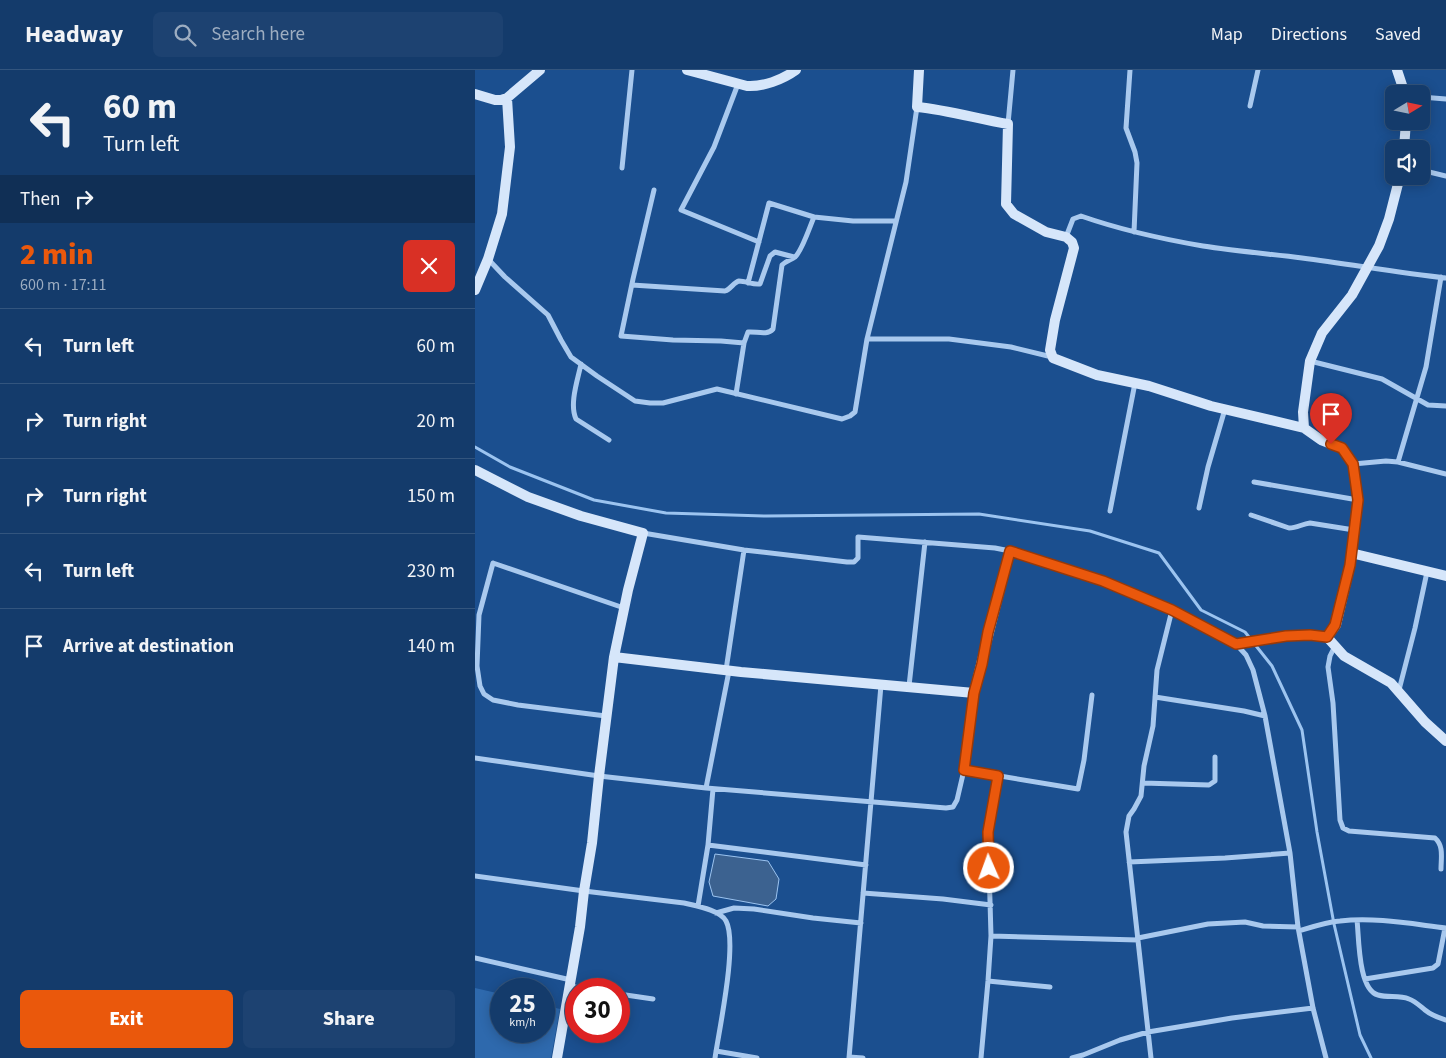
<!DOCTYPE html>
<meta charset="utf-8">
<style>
body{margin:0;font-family:"Source Sans 3",sans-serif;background:#1d4271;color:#f1f3f6;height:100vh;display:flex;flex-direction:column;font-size:19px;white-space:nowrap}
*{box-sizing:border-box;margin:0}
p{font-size:16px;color:#9dadc1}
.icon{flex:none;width:28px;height:28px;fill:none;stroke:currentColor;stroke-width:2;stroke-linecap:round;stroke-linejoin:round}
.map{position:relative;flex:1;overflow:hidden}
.details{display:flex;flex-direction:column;background:#143b6b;width:475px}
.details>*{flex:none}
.hud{background:#143b6b;color:#f1f3f6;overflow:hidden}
.needle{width:32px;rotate:80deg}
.buttons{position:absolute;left:910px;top:15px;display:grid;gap:10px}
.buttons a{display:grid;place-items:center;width:45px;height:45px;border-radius:8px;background:#143b6b;box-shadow:0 2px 12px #0003,0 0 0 1px #33557e;font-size:25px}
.speed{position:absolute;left:15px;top:908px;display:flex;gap:10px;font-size:25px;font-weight:700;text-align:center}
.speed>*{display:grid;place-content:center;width:65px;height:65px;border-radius:50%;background:#143b6b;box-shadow:0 2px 12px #0003,0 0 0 1px #33557e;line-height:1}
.speed small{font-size:12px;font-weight:400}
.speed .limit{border:8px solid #d22;background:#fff;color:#111}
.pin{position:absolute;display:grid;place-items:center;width:42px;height:42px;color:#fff;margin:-51px -21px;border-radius:50% 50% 50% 0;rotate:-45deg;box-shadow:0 0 5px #0007}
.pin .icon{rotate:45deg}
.me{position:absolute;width:55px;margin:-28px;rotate:358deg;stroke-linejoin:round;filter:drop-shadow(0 0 4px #0008)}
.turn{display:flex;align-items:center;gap:18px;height:105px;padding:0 20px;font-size:22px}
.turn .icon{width:65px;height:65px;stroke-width:2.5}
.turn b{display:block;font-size:35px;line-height:42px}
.then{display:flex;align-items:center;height:48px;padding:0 20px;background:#0003;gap:10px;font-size:19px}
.round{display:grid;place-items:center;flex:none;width:52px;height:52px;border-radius:8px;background:#1d4271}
.headline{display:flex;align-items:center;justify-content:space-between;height:85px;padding:0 20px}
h1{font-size:30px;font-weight:800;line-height:38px;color:#ea580c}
.primary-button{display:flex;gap:10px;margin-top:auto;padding:10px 20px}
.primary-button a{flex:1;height:58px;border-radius:8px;background:#ea580c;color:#fff;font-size:20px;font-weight:800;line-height:58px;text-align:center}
.primary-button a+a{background:#1d4271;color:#f1f3f6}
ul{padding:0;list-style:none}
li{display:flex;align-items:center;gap:15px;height:75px;padding:0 20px;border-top:1px solid #33557e}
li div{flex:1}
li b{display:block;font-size:19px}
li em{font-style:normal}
header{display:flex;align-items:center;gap:30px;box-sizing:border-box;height:70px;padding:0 25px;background:#143b6b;border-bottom:1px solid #33557e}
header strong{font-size:24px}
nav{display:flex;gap:28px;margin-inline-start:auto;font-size:18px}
.search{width:350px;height:45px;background:#1d4271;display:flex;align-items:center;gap:12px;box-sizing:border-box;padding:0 18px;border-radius:8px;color:#9dadc1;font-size:19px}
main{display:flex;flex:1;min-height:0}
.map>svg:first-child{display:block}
.green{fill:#2e69ad}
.water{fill:#3c6290;stroke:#9cc4f0}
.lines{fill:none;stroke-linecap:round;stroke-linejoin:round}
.stream{stroke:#9cc4f0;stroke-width:3}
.street{stroke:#a9c9ee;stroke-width:5}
.secondary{stroke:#d6e6fa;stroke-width:10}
.route-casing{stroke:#983908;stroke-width:12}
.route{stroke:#ea580c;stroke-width:9}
</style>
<header>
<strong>Headway</strong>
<div class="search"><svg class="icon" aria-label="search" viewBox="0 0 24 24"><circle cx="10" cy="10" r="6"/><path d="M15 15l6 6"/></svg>Search here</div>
<nav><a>Map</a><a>Directions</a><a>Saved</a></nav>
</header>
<main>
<section class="details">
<div class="hud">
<div class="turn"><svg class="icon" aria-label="left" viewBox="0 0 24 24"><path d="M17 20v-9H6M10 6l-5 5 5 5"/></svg><div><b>60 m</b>Turn left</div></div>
<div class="then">Then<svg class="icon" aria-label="right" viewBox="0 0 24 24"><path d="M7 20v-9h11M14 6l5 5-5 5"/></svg></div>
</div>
<div class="headline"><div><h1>2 min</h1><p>600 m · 17:11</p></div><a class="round" style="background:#d93025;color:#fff"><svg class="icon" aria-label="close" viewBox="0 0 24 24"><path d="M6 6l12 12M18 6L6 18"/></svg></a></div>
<ul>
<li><svg class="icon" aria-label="left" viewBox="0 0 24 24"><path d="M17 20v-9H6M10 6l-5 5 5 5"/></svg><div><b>Turn left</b></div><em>60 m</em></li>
<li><svg class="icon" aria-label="right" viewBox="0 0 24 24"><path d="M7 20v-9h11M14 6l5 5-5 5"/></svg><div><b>Turn right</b></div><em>20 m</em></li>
<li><svg class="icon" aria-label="right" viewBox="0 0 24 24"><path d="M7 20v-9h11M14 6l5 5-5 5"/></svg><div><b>Turn right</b></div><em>150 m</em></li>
<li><svg class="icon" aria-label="left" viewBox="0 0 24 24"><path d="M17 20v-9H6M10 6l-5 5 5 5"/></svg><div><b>Turn left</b></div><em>230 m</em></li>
<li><svg class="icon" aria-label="arrive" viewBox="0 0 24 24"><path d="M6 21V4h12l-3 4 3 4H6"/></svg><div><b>Arrive at destination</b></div><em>140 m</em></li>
</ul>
<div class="primary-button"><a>Exit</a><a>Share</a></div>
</section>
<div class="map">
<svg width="971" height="988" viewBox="0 0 971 988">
<rect width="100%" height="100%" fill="#1b4f8f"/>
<!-- green -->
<path class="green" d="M 0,918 L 26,924 L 26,961 L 69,961 L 69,935 L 85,939 L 76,988 L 0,988 Z"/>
<!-- water -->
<path class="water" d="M 240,784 L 293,791 L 304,809 L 301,829 L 293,836 L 238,826 L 234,812 Z"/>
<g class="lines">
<!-- stream -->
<path class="stream" d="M 0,377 L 35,397 L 119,430 L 191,443 L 291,446 L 504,444 L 615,461 L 684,483 L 726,540 L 770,562 L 797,596 L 827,660 L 842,762 L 859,854 L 885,965 L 896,988"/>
<!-- street -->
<path class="street" d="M 655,0 L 651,58 L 660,82 L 662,93 L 659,162
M 263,14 L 239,77 L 206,140 L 284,172
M 946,27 L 971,29
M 775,36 L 783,0
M 533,54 L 538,0
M 147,98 L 157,0
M 946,100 L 971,106
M 179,120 L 158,209 L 146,266 L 198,270 L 246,271 L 269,273
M 591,167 L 598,149 L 606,146 C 646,160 687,169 728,176 C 761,181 794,184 827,188 C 875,194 923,203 971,208
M 13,189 L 30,207 L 73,245 L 86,270 L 96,287 L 122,306 L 160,331 L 175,333 L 188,333 L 242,319 L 367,349 L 375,346 L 380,342 L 392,269 L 431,112 L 442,37
M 273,213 L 294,133 L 339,147
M 157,215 L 250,221 C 256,219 259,212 264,211 C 271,211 278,215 285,214 L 295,186 L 300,182 L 319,187
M 392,269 L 474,269 L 536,277 L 577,287
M 835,291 L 907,309 L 953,335 L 971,336
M 106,294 C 103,309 94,334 101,349 L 134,370
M 261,324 L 269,273 L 273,262 C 281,261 292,266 298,259 L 307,195 C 311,191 316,190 320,187 C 327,181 335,156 339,147 L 378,151 L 421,151
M 923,392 L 951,297 L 966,207
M 878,394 L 911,391 L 923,392 L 971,404
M 779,412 L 883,430
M 724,438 L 733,397 L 750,339
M 635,441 L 660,313
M 776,445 L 814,458 C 822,458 827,454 835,453 L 879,460
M 168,463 L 269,480 L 372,492 L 379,492 L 383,488 L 383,467 L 520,478 L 535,481
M 761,574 L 771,585 L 778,600 L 790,646 L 815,783 L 823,857 L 838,938 L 851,988
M 860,576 L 855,586 L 853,597 L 858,633 L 865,750 L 868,758 L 874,761 L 960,768 C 969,776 966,788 966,799
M 0,596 L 2,596 L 4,545 L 18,493 L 149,538
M 2,596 L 5,616 L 9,624 L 18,630 L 43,635 L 131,646
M 251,600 L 269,480
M 434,616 L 450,472
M 924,620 L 940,558 L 952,502
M 680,627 L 769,641 L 790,646
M 0,688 L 124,706 L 231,718 L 471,738 L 478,737 L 482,730 L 489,700 L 499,623
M 489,700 L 603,719 L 609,690 L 617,625
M 668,713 L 734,715 L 740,711 L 740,687
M 231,718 L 254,601
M 233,775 L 391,795
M 654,792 L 750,788 L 815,783
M 0,806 L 109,821 L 209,833 C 221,836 245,840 251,851 C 263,873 244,960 240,988
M 388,823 L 468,829 L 516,835
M 223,836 L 233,775 L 238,719
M 241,843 L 259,838 L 279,839 L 338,848 L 386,853
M 882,850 C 884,867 883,920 903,925 C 913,928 924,925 934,929 C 940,931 945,936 950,940 C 956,945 964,948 971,950
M 824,861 C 837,857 851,852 865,851 C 900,847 937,854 971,858
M 516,866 L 663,870
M 663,868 L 733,854 L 770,852 L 788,856 L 823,857
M 0,888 L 96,910
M 890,909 L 958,898 L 963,894 L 970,858
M 513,911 L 575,917
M 95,916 L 111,919
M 144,924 L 178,929
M 241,981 L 282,988
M 374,987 L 388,988
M 374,988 L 406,615
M 506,988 L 513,911 L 516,866 L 513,762 L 523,706
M 597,988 L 608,985 L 645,970 L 673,962 L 757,948 L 838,938
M 676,988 L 651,762 L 654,746 L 659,739 L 666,726 L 669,696 L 678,656 L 682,600 L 697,540"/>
<!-- secondary -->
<path class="secondary" d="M 212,0 L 272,16 C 288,17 307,10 321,0
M 444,0 L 442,37 C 473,40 503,49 533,54 L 531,134 L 539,144 L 571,162 L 591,167 L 597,172 L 599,178 L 580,250 L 575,280 L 578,288 L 622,305 L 674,316 L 736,336 L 829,358
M 922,0 L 930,24
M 0,24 L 20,30 L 26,30 L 32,28 L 65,0
M 929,79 L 931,51
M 0,220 L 13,189 L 27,144 L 35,77 L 32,28
M 0,400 L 53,427 L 106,446 L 168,463 L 153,520 L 139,587 L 124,706 L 117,773 L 109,821 L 105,857 L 82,988
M 876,483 L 971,506
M 852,567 L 869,586 L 916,613 L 950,652 L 971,671
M 139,587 L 266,602 L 499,623 C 511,575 522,528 535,481 L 628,511 L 697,540 L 761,574 L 811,566 L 835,565 L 852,567 L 861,555 L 875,495 L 883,430 L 878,394 L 867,378 L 846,370 L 829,358 L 828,342 L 835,291 L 847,263 L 877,225 L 904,176 L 914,149 L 925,106"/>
</g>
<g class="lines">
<defs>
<path id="route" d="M 514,798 L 513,762 L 523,706 L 489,700 L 499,623 L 507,594 L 513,562 L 535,481 L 628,511 L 697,540 L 761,574 L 811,566 L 835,565 L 852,567 L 860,555 L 875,495 L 883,430 L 878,394 L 867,378 L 856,374"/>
</defs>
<!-- route casing -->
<use href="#route" class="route-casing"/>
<!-- route -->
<use href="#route" class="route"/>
</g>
</svg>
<div class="buttons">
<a><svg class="needle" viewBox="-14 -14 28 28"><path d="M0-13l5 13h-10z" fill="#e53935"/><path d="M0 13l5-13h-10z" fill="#9dadc1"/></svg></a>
<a><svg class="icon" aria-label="sound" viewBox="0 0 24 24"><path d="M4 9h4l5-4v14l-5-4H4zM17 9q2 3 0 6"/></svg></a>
</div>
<div class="speed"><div>25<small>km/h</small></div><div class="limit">30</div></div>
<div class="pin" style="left:856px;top:374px;background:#d93025"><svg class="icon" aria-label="arrive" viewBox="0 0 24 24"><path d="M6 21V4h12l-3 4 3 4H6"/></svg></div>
<svg class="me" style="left:514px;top:798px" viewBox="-20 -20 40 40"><circle r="17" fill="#ea580c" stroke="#fff" stroke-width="3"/><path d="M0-11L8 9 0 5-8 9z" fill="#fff"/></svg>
</div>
</main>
